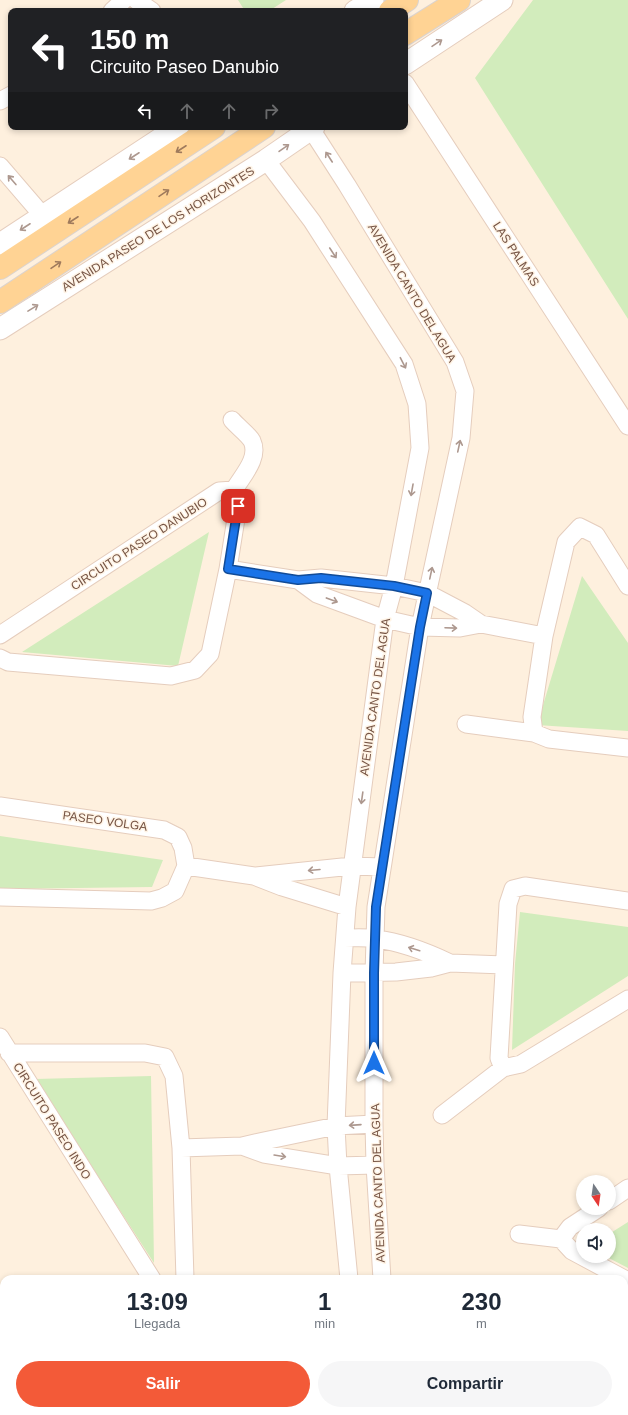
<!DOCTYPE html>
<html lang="es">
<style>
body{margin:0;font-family:Helvetica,sans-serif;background:#f6f6f7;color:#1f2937;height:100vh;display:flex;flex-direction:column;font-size:15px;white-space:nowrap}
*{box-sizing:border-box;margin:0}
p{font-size:13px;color:#747a83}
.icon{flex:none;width:22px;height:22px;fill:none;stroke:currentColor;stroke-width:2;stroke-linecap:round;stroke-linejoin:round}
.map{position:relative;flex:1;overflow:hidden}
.side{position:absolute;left:0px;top:1275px;width:628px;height:140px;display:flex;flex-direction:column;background:#fff;border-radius:12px 12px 0 0;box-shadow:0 2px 6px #0003}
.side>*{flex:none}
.top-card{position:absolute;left:8px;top:8px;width:400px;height:122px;border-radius:8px;box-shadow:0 2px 6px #0003;background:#202124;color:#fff;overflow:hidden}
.needle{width:26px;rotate:167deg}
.fabs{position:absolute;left:576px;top:1175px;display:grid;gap:8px}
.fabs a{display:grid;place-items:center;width:40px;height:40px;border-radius:50%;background:#fff;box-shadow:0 2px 6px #0003;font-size:20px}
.pin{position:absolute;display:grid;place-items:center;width:34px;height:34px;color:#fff;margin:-17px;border-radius:8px;box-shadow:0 2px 6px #0006}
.me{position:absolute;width:44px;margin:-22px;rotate:0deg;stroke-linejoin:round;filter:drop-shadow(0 0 3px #0008)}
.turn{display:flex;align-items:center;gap:14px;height:84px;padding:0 16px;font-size:18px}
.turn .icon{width:52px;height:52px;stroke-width:2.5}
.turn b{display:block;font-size:28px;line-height:34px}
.lanes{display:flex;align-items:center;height:38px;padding:0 16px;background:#0003;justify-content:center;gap:20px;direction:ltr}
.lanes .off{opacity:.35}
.eta{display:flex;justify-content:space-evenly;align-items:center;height:68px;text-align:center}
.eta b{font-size:24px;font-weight:700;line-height:28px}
.primary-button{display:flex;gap:8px;margin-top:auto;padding:8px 16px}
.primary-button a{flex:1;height:46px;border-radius:24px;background:#f35a38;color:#fff;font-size:16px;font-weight:700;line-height:46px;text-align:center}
.primary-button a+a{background:#f6f6f7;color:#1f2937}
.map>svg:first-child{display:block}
.green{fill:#d2ecbc}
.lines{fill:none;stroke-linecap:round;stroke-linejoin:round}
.minor-casing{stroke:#e5cdbd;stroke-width:19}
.tertiary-casing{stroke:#e5cdbd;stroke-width:23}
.primary-casing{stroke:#dbd3ce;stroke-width:24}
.minor{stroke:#fff;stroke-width:17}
.tertiary{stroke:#fff;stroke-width:21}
.primary{stroke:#ffd394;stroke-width:22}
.oneway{stroke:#ad988f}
.oneway2{stroke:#9f7a5c}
.route-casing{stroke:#114b97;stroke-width:10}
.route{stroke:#1a73e8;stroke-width:7}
.labels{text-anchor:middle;stroke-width:3;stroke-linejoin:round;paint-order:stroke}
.street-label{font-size:12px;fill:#765444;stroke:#fff4e6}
</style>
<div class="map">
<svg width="628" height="1415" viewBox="0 0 628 1415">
<rect width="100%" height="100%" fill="#fef0de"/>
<!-- green -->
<path class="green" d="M 238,0 L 286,0 L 269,11 L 245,11 Z
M 533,0 L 628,0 L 628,319 L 475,78 Z
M 209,532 L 178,666 L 22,652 Z
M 582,576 L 628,643 L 628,731 L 537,725 Z
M 0,836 L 163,860 L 152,887 L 0,889 Z
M 520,912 L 628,927 L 628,976 L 512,1050 L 515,964 Z
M 151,1076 L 154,1263 L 35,1079 Z
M 628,1222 L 628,1268 L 605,1256 L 609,1256 L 609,1234 Z"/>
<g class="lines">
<defs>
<path id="minor" d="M 136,0 L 152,11
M 112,11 L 124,0
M 405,83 L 628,426
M 0,101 L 11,95
M 311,129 L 347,185 L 455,362 L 465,391 L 461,438 L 420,627 L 376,907 L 374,973 L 374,1124 L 375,1165 L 382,1279
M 266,160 L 312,221 L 404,364 L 417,404 L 420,448 L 394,586 L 385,619 L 347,907 L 342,973 L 336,1126 L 338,1166 L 349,1279
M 0,166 L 43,216
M 232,420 C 238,427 248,434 252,441 C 260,458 242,476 234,490
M 228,569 L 298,580 L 321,578 L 394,586 L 427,593 L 465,613 L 481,624
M 298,580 L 317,594 L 385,619 L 420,627 L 460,628 L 481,624 L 544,636
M 0,635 L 219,491 L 234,490
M 0,658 L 8,662 L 171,676 L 195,670 L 210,654 L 228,569 L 238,506 L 234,490
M 466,724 L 534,733 L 549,739 L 628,748
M 534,733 L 532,717 L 544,636 L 566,542 L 580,527 L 596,535 L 628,586
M 0,806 L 164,830 L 178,837 L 183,848 L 186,866 L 175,891 L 162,898 L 151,901 L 0,897
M 186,866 L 254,876 L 282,887 L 347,907
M 256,876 L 352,866 L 382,867
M 345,938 C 355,938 366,937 376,939 C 401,942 427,952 450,963
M 342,973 L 396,972 L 431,968 L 450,963 L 504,965
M 0,1037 L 152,1279
M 9,1053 L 145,1053 L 165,1057 L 174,1076 L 181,1148 L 185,1279
M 503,1068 L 499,1058 L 508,904 L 513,889 L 525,886 L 628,901
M 442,1115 L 503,1068 L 521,1064 L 628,999
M 242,1146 L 264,1154 L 338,1166 L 375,1165
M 181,1148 L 242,1146 L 264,1141 L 336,1126 L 374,1124
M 609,1201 L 628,1188
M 519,1234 L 561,1239
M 561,1239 L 572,1251 L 628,1281
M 561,1239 L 570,1227 L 599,1208
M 624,1325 L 628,1318
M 0,1328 L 4,1334
M 0,1384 L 4,1381
M 57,1411 L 60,1415
M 241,1411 L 244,1415
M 476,1411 L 483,1415
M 546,1411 L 552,1415
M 372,1415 L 375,1411
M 588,1415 L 589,1411"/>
<path id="tertiary" d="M 355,11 L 373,0
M 405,64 L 502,0
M 0,244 L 178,127
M 0,329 L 266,160 L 314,127"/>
<path id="primary" d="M 390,11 L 407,0
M 405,34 L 459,0
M 0,268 L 214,127
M 0,302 L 264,127"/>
</defs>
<!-- minor casing -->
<use href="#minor" class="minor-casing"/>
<!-- tertiary casing -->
<use href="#tertiary" class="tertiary-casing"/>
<!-- primary casing -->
<use href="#primary" class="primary-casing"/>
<!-- minor -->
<use href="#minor" class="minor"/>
<!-- tertiary -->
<use href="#tertiary" class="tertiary"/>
<!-- primary -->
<use href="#primary" class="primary"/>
</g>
<!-- one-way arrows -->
<defs><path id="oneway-shaft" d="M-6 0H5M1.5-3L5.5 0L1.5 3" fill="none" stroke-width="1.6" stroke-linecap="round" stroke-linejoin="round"/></defs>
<g class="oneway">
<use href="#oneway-shaft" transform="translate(437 43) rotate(-34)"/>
<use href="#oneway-shaft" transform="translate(284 148) rotate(-35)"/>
<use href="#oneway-shaft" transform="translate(134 156) rotate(147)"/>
<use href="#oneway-shaft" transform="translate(329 157) rotate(-123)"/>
<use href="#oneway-shaft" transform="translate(12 180) rotate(-131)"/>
<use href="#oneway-shaft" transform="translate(25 227) rotate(147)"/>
<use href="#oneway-shaft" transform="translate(333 253) rotate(57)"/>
<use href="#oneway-shaft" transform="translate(33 308) rotate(-32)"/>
<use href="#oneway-shaft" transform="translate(403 363) rotate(63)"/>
<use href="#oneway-shaft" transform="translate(459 446) rotate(-78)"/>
<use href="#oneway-shaft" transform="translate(412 490) rotate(100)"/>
<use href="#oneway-shaft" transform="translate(431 573) rotate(-78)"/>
<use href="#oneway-shaft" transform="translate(332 600) rotate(20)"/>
<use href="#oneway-shaft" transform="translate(451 628) rotate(2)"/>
<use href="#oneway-shaft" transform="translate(362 798) rotate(98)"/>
<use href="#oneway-shaft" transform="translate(314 870) rotate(175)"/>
<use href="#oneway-shaft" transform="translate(414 949) rotate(-163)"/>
<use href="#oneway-shaft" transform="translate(355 1125) rotate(176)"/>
<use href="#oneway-shaft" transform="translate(280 1156) rotate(9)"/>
</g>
<g class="oneway2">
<use href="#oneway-shaft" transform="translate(181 149) rotate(147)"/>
<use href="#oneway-shaft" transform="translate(164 193) rotate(-34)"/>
<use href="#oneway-shaft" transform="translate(73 220) rotate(147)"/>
<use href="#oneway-shaft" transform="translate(56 265) rotate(-34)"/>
</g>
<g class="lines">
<defs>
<path id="route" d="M 238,506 L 228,569 L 298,580 L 321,578 L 394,586 L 427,593 L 420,627 L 376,907 L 374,973 L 374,1063"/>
</defs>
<!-- route casing -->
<use href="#route" class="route-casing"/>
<!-- route -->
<use href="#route" class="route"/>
</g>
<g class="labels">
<!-- street labels -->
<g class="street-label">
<text transform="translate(158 229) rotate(-32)" y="4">AVENIDA PASEO DE LOS HORIZONTES</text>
<text transform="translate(516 254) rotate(57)" y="4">LAS PALMAS</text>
<text transform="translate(412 293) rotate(59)" y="4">AVENIDA CANTO DEL AGUA</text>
<text transform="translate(139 544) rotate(-33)" y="4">CIRCUITO PASEO DANUBIO</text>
<text transform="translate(375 697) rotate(-82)" y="4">AVENIDA CANTO DEL AGUA</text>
<text transform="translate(105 821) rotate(8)" y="4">PASEO VOLGA</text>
<text transform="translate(52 1121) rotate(58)" y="4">CIRCUITO PASEO INDO</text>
<text transform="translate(378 1183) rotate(-92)" y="4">AVENIDA CANTO DEL AGUA</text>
</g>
</g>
</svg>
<div class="fabs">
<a><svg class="needle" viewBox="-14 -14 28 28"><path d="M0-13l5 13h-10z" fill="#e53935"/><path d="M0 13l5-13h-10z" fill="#747a83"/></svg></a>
<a><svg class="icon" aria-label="sound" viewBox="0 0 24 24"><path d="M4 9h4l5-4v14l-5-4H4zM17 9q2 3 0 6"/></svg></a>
</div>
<div class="pin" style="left:238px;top:506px;background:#d93025"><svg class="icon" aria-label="arrive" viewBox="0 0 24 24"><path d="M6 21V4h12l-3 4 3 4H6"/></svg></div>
<svg class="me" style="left:374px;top:1063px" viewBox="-20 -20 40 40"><path d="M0-17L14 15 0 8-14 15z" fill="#1a73e8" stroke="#fff" stroke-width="4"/></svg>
<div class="top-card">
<div class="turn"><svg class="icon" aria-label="left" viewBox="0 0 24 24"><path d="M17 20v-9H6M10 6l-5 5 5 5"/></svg><div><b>150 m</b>Circuito Paseo Danubio</div></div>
<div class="lanes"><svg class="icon" aria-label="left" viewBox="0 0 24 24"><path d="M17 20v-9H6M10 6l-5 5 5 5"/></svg><svg class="icon off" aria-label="ahead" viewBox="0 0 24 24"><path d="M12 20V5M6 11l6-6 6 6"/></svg><svg class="icon off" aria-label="ahead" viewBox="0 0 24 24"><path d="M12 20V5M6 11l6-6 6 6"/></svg><svg class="icon off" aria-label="right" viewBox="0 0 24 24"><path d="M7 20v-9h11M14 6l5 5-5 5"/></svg></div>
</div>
<section class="side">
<div class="eta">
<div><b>13:09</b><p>Llegada</p></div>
<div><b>1</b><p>min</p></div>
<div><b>230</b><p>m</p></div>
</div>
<div class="primary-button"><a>Salir</a><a>Compartir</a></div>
</section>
</div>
